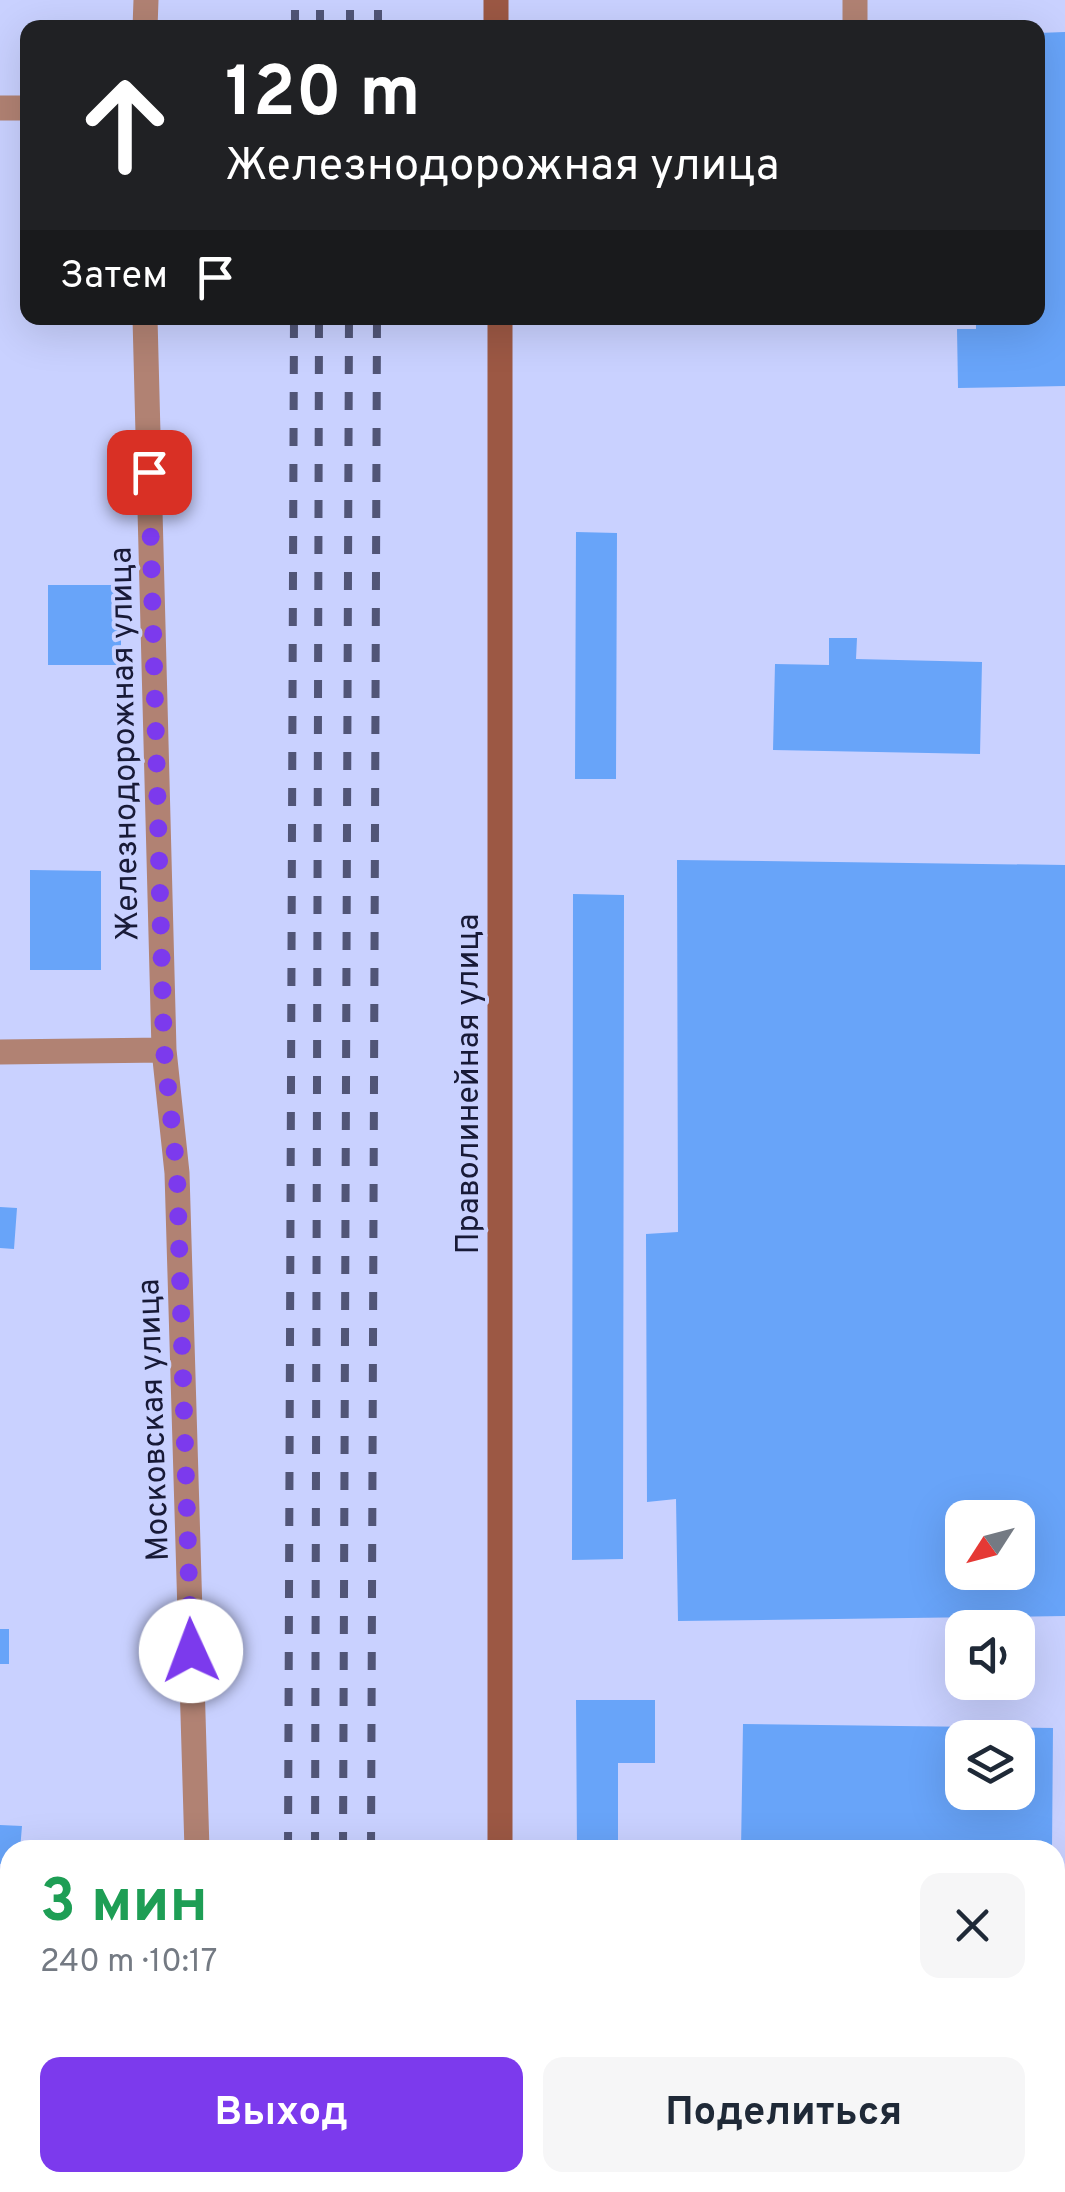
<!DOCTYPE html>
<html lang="ru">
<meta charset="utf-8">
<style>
body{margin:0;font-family:Overpass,sans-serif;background:#f6f6f7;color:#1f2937;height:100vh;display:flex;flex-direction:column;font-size:38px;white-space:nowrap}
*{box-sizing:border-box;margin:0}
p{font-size:32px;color:#747a83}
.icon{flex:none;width:55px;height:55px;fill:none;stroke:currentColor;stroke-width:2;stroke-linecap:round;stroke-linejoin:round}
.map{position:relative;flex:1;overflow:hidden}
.details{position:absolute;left:0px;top:1840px;width:1065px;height:352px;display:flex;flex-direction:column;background:#fff;border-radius:30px 30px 0 0;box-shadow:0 10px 40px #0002}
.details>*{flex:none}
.hud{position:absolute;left:20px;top:20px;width:1025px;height:305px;border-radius:20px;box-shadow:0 10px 40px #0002;background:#202124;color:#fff;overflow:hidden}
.needle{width:65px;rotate:234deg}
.fabs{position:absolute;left:945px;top:1500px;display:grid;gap:20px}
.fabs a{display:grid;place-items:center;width:90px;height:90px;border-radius:20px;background:#fff;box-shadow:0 10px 40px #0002;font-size:50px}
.pin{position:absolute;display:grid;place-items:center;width:85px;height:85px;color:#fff;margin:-42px;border-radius:20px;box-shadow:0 5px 15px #0006}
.me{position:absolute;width:110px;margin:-55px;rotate:358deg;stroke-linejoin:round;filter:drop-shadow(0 0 8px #0008)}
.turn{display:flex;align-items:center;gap:35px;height:210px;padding:0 40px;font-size:45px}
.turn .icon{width:130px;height:130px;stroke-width:2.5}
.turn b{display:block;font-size:70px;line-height:85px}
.then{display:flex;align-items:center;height:95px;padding:0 40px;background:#0003;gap:20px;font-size:38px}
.round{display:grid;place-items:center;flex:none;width:105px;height:105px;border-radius:20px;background:#f6f6f7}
.headline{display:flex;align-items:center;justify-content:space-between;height:170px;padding:0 40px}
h1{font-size:60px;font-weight:700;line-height:75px;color:#1e9e55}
.action{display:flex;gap:20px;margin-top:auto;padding:20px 40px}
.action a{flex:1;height:115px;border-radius:20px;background:#7c3aed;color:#fff;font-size:40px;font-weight:700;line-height:115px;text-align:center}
.action a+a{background:#f6f6f7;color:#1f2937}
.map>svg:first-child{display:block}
.building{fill:#68a4f9;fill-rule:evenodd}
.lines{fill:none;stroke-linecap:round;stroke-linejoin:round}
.path{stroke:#8186ae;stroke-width:6;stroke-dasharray:10 5;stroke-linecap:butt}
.street{stroke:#b18273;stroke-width:25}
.secondary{stroke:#9c5844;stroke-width:25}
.rail{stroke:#515577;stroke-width:8;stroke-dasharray:18 18;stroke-linecap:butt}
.route{stroke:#7c3aed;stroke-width:18;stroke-dasharray:0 32.4}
.labels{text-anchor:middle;stroke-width:8;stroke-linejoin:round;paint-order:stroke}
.street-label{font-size:32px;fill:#181a37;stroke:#c9d1ff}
</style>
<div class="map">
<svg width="1065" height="2192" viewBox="0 0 1065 2192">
<rect width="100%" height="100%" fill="#c9d1ff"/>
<!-- building -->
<path class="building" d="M 1065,32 L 1065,386 L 958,388 L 957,329 L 976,329 L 976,318 L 1038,318 L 1038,33 Z
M 576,532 L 617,533 L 616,779 L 575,779 Z
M 48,585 L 121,585 L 121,665 L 48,665 Z
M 829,638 L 857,638 L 856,659 L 982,662 L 980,754 L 773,750 L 775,664 L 829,665 Z
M 677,860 L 1065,865 L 1065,1616 L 678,1621 L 676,1499 L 647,1502 L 646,1234 L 678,1232 ZM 962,1518 L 1018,1518 L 1018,1572 L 962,1572 Z
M 30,870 L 101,871 L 101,970 L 30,970 Z
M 573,894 L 624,895 L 623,1559 L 572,1560 Z
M 0,1207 L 17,1208 L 14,1249 L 0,1248 Z
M 0,1629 L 9,1629 L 9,1664 L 0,1664 Z
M 576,1700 L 655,1700 L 655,1763 L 618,1763 L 618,1850 L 577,1850 Z
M 743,1724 L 1053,1728 L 1052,1850 L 741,1850 ZM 962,1738 L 1018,1738 L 1018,1792 L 962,1792 Z
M 0,1825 L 22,1826 L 20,1850 L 10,1850 L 10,1865 L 0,1864 Z
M 0,1898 L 10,1898 L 10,1951 L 0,1950 Z
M 0,2181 L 37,2182 L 37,2192 L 0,2192 Z
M 738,2182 L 1048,2182 L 1048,2192 L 738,2192 Z"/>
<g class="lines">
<!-- path -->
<path class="path" d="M 157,2182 L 157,2192"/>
<!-- street -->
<path class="street" d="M 855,0 L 855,28
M 145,28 L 146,0
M 0,108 L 28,108
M 145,318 L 164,1050 L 177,1173 L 197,1850
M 0,1052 L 164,1050
M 0,2028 L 10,2029
M 201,2192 L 201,2182"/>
<!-- secondary -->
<path class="secondary" d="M 496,0 L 496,28
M 500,1850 L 500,318
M 500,2192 L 500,2182"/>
<!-- rail -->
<path class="rail" d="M 295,28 L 295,0
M 320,28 L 320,0
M 350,28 L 350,0
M 378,28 L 378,0
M 288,1850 L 294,318
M 315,1850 L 319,318
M 343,1850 L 349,318
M 371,1850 L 377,318
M 287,2192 L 287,2182
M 314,2192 L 314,2182
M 341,2192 L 341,2182
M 370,2192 L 370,2182"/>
</g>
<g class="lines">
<!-- route -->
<path class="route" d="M 149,472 L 164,1050 L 177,1173 L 191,1651"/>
</g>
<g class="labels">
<!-- street labels -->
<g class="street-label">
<text transform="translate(123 744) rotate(-91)" y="11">Железнодорожная улица</text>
<text transform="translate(467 1084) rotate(-90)" y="11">Праволинейная улица</text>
<text transform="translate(152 1420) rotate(-92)" y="11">Московская улица</text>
</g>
</g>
</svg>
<div class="fabs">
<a><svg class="needle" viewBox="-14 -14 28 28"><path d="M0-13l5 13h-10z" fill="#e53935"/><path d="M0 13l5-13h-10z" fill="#747a83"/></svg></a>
<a><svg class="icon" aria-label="sound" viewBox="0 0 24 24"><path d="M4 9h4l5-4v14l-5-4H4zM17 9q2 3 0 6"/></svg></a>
<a><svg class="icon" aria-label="layers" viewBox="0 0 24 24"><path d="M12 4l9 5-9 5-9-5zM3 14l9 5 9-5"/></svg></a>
</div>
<div class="pin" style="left:149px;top:472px;background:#d93025"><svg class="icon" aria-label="arrive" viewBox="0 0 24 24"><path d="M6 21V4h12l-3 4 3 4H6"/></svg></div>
<svg class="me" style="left:191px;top:1651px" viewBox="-20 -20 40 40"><circle r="19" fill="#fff"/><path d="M0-13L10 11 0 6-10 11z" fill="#7c3aed"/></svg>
<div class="hud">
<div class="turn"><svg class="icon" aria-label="ahead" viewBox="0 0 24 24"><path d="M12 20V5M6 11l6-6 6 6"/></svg><div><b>120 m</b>Железнодорожная улица</div></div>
<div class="then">Затем<svg class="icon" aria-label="arrive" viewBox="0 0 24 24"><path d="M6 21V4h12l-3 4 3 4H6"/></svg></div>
</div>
<section class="details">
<div class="headline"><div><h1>3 мин</h1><p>240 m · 10:17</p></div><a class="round"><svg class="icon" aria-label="close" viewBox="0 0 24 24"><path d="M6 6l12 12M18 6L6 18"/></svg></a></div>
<div class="action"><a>Выход</a><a>Поделиться</a></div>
</section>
</div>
